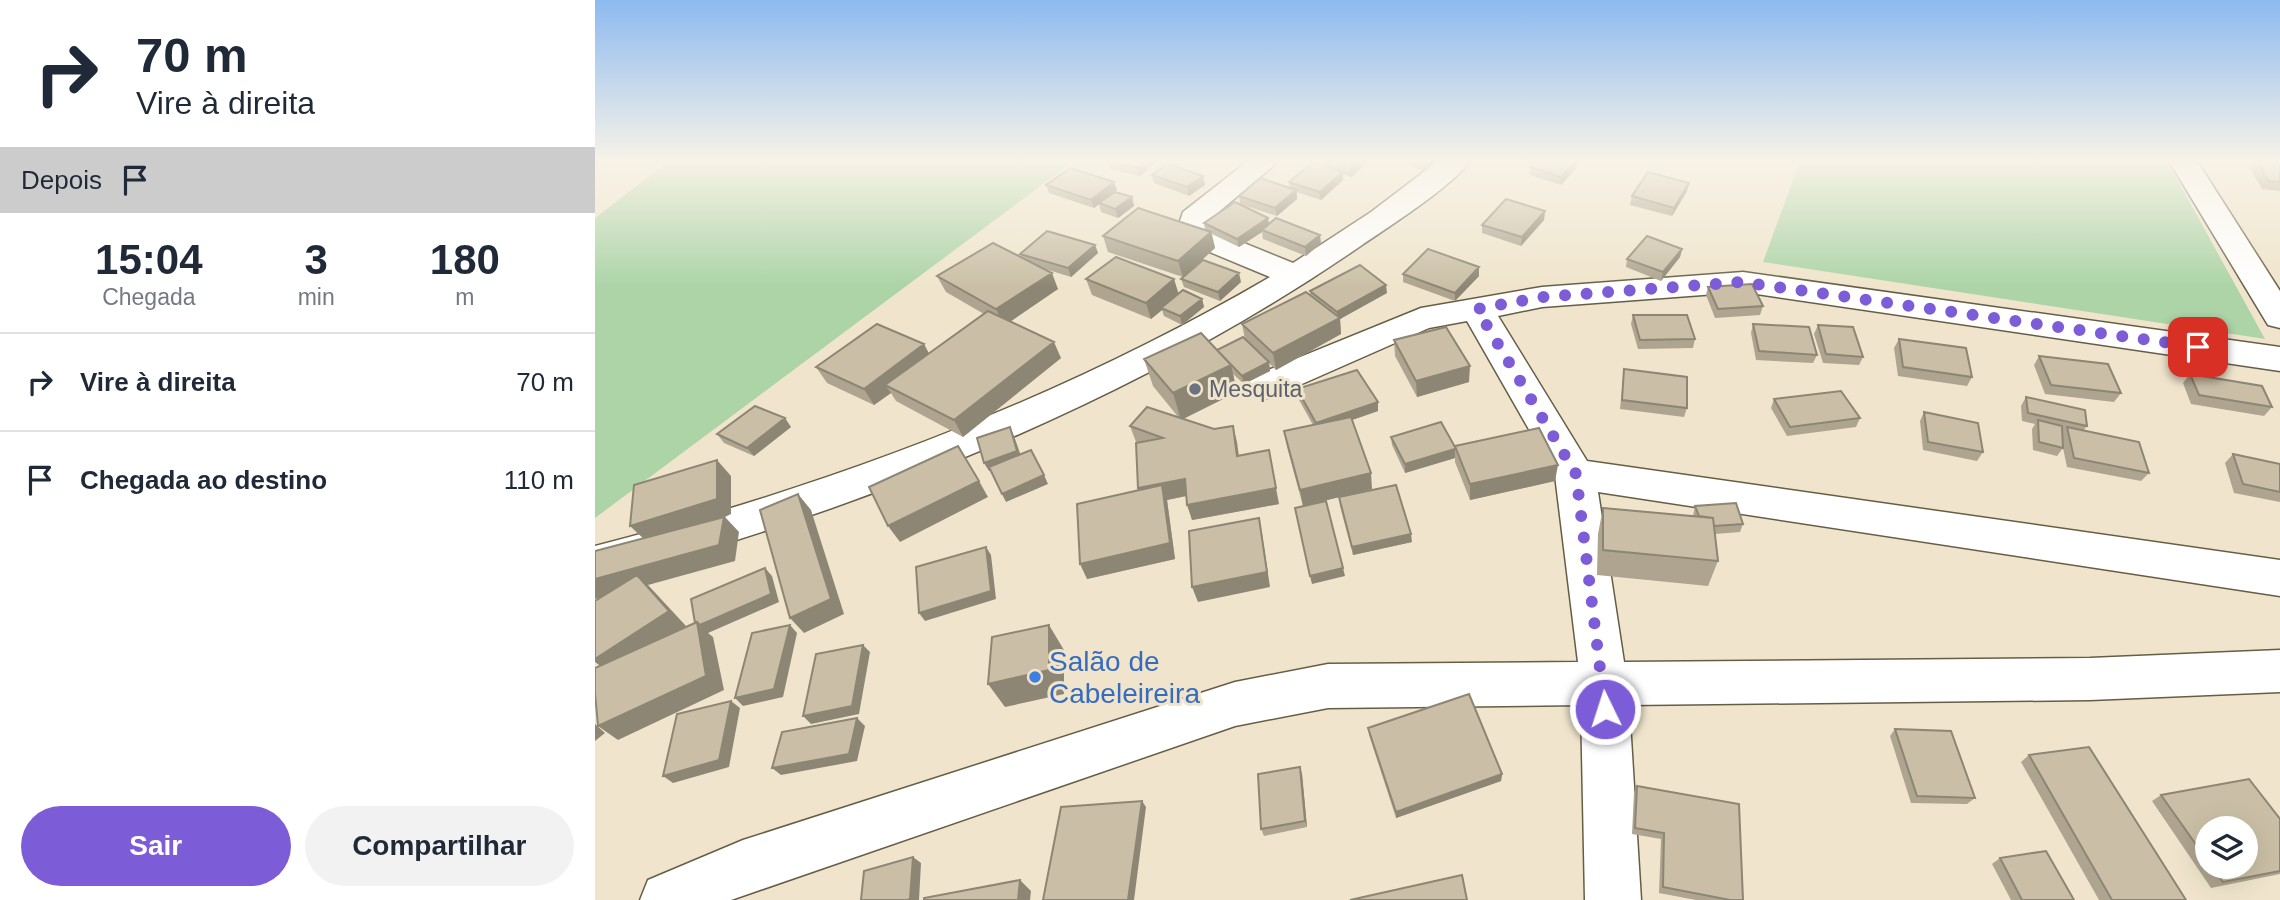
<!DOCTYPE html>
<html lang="pt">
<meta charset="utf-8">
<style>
body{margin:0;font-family:Helvetica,sans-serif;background:#f2f2f3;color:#1f2937;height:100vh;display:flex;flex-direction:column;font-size:26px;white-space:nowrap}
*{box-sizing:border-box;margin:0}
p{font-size:23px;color:#747a83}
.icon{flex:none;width:38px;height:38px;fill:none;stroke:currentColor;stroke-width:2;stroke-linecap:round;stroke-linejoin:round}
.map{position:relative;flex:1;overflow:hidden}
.side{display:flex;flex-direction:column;background:#fff;width:595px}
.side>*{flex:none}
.banner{background:#fff;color:#1f2937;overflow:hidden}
.controls{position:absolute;left:1600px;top:816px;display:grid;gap:14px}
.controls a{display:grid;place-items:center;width:63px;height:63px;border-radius:50%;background:#fff;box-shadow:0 7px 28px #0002;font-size:35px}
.pin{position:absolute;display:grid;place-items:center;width:60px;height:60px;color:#fff;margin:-30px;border-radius:14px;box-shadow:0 4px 10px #0006}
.me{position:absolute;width:77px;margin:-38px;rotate:356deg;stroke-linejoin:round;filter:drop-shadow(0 0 5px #0008)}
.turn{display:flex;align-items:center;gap:24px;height:147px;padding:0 21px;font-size:32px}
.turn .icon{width:91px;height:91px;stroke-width:2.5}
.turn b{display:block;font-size:49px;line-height:60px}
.then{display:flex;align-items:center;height:66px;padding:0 21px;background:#0003;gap:14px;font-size:26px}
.eta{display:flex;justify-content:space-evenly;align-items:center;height:119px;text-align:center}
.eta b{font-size:42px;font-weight:800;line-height:49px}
.primary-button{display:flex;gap:14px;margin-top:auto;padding:14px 21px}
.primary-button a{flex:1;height:80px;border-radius:42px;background:#7d5cd7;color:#fff;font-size:28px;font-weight:800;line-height:80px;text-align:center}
.primary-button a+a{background:#f2f2f3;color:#1f2937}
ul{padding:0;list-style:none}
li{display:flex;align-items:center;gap:21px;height:98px;padding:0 21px;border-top:2px solid #e0e1e3}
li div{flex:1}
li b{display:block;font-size:26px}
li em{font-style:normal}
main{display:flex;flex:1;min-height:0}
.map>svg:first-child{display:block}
.green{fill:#acd4a7}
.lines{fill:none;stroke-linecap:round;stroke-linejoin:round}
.minor-casing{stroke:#665d46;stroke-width:3}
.minor{fill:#fff;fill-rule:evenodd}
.wall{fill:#aea48f;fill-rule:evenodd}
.shaded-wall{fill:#8d8674}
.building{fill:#cabfa6;stroke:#8d8674;stroke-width:2}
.route{stroke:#7d5cd7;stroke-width:12;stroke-dasharray:0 21.6}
.worship-dot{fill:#6b7280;stroke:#f0e5cc;stroke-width:2.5}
.shop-dot{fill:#3f7fe0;stroke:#f0e5cc;stroke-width:2.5}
.labels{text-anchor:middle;stroke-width:6;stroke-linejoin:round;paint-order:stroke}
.worship-label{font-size:23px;fill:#5b616d;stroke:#f0e5cc;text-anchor:start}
.near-shop-label{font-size:28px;fill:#366cbe;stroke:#f0e5cc;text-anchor:start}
</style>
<main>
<section class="side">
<div class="banner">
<div class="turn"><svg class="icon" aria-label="right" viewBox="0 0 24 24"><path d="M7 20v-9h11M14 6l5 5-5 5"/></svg><div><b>70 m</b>Vire à direita</div></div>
<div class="then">Depois<svg class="icon" aria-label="arrive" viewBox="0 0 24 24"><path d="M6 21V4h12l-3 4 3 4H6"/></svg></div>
</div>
<div class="eta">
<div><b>15:04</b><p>Chegada</p></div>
<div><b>3</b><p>min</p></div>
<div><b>180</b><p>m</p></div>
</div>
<ul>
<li><svg class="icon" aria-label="right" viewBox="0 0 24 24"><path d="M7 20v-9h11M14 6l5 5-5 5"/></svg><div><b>Vire à direita</b></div><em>70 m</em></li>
<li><svg class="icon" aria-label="arrive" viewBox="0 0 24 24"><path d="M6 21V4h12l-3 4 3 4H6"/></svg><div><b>Chegada ao destino</b></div><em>110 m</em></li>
</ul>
<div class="primary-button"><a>Sair</a><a>Compartilhar</a></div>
</section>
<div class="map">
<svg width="1685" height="900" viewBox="0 0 1685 900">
<rect width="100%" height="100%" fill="#f0e5cc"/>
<!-- green -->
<path class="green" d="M 68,161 L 479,161 L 0,518 L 0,218 L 69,165 Z
M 1205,161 L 1572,161 L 1670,339 L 1168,262 Z"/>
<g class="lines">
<defs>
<path id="minor" d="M 653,161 L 684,161 L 613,221 L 612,228 L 698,263 L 776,212 L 843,161 L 875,161 C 859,185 792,228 767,245 C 537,404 269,508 0,582 L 0,546 C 235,486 466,399 675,277 L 593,243 L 582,230 L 588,212 Z
M 1574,161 L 1602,161 L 1685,291 L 1685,328 L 1673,325 Z
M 1148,272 L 1685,347 L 1685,371 L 1148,292 L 947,307 L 903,316 L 992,461 L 1685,560 L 1685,596 L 1003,492 L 1029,662 L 1495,658 L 1685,650 L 1685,692 L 1495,700 L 1034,705 L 1046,900 L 990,900 L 986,705 L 733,708 L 640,726 L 136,900 L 45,900 L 53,880 L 148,840 L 640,682 L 733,664 L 983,662 L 960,475 L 872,321 L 834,328 L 682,395 L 669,399 L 656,395 L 651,386 L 656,377 L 826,308 L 947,287 Z"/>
</defs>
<!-- minor casing -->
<use href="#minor" class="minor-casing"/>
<!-- minor -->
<use href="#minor" class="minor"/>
</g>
<!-- wall -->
<path class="wall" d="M 513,161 L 562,161 L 545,176 L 515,169 Z
M 710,161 L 774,161 L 756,177 L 748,174 L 748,180 L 726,200 L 702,192 L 702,199 L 682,216 L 645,204 L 644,196 L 695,188 L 694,182 L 717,163 Z
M 816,161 L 840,161 L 828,171 L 816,166 Z
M 941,161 L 983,161 L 982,167 L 966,185 L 935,175 L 935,167 Z
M 1658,161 L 1685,161 L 1685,191 L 1667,189 L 1654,167 Z
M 557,175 L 608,176 L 610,185 L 594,196 L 559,183 Z
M 519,182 L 522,190 L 513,197 L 537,197 L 539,206 L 523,218 L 506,212 L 504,204 L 499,208 L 454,193 L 451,185 Z
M 1092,191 L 1077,216 L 1035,205 L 1037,196 Z
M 950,211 L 949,220 L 926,246 L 887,233 L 887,225 Z
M 609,223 L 674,224 L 726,243 L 711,256 L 668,239 L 667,232 L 644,247 L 617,234 L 620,248 L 588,277 L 513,252 L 508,236 L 610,230 Z
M 500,245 L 503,253 L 476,277 L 447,268 L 463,289 L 415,321 L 466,358 L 368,437 L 301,401 L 296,393 L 279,405 L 232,383 L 221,367 L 334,353 L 389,314 L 351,292 L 342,276 L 426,257 L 425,254 Z
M 1087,249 L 1085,257 L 1066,281 L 1031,267 L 1032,259 Z
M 808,274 L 884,276 L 860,301 L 808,282 Z
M 491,279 L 579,279 L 583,294 L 607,299 L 609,307 L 587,325 L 569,316 L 567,310 L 556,319 L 497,295 Z
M 586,279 L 646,282 L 625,301 L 589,287 Z
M 1113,287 L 1168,306 L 1165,315 L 1120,318 L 1111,295 Z
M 715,291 L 792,293 L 745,319 L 746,334 L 681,370 L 674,363 L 675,371 L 649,384 L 638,374 L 642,392 L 588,419 L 619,429 L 638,426 L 643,456 L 684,504 L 597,520 L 592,496 L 572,500 L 580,559 L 492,579 L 544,490 L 542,443 L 541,442 L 535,426 L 584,418 L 558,386 L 549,359 L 622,350 L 650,339 L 647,324 L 715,295 Z
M 1038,315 L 1100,339 L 1098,348 L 1043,349 L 1036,324 Z
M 1158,324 L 1222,355 L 1218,363 L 1161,360 L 1156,333 Z
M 1223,325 L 1268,357 L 1264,365 L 1228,363 L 1219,334 Z
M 1304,339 L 1377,377 L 1372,386 L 1303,376 L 1299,348 Z
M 799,340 L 874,382 L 822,397 L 800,356 Z
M 1444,356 L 1526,393 L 1519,402 L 1450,394 L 1439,365 Z
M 1029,369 L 1092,408 L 1089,417 L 1025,409 Z
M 1595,374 L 1677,407 L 1669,416 L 1596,404 L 1588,383 Z
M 702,389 L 783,411 L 757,420 L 777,489 L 708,506 L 692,447 L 689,431 L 718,425 L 703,398 Z
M 1431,397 L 1492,426 L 1488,431 L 1554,473 L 1546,481 L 1472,467 L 1468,448 L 1462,456 L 1438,450 L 1437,429 L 1440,424 L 1427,421 L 1426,406 Z
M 1179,399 L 1265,418 L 1261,427 L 1192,436 L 1176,408 Z
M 1329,412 L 1388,452 L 1382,461 L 1328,450 L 1325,421 Z
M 196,427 L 159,456 L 129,443 L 122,434 Z
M 796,437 L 860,447 L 960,481 L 875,500 L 860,462 L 860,458 L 810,473 L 797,445 Z
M 1638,454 L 1685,464 L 1685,502 L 1639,493 L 1630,463 Z
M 744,497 L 817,542 L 758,555 L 745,506 Z
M 1100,506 L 1148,524 L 1145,532 L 1120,534 L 1123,561 L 1113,586 L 1002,575 L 1003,534 L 1008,508 L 1098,516 Z
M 773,728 L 907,774 L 906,781 L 801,818 L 774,735 Z
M 1300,729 L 1380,798 L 1372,804 L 1316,803 L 1295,736 Z
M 1434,755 L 1591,900 L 1504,900 L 1426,762 Z
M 707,774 L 712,827 L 669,836 L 666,829 Z
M 1042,786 L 1148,900 L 1101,900 L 1064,893 L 1066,839 L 1037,834 L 1039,793 Z
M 1566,795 L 1685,819 L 1685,874 L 1616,888 L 1557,801 ZM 1612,828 L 1650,866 L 1612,866 Z
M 1405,858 L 1479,900 L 1416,900 L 1397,864 Z"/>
<!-- shaded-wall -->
<path class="shaded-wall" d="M 550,161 L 562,161 L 545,176 L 543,168 Z
M 755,161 L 774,161 L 756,177 Z
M 830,161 L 840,161 L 828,171 L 828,162 Z
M 981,161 L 983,161 L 982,167 L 966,185 L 966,177 Z
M 748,172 L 748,180 L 726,200 L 725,192 Z
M 608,176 L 610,185 L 594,196 L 592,187 Z
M 519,182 L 522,190 L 499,208 L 496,200 Z
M 1094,183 L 1092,191 L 1077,216 L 1079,208 Z
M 701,190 L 702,199 L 682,216 L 680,208 Z
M 537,197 L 539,206 L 523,218 L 520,209 Z
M 950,211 L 949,220 L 926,246 L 927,237 Z
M 673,218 L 675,227 L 667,230 L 667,232 L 644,247 L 642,239 Z
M 616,232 L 620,248 L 588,277 L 583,261 Z
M 725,235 L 726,243 L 711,256 L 710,247 Z
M 500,245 L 503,253 L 476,277 L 473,268 Z
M 1087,249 L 1085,257 L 1066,281 L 1068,272 Z
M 884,267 L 884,276 L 860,301 L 860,293 Z
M 457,273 L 463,289 L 409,326 L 401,309 Z
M 644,273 L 646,282 L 625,301 L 623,292 Z
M 579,279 L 584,295 L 566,308 L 567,310 L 556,319 L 551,303 Z
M 791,285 L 792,293 L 745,319 L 746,334 L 681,370 L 678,353 L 742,319 L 742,312 Z
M 607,299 L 609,307 L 587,325 L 585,316 Z
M 459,342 L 466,358 L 368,437 L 359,420 Z
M 329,344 L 338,361 L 290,385 L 296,393 L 279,405 L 269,389 Z
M 674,362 L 675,371 L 649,384 L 647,376 Z
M 636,365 L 642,392 L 586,420 L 578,393 Z
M 875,366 L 874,382 L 822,397 L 821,381 Z
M 783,402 L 783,411 L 722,432 L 721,423 Z
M 190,418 L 196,427 L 159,456 L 152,448 Z
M 638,426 L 642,442 L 646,472 L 642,456 Z
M 415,427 L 419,436 L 427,459 L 394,471 L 389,463 Z
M 860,449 L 860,458 L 810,473 L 810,464 Z
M 674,450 L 684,504 L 597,520 L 592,505 Z
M 122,460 L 136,476 L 136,514 L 130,517 L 144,532 L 140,561 L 53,585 L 91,626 L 18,675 L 0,662 L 0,659 L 51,585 L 0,599 L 0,579 L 52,542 L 35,526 Z
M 963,465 L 960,481 L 875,500 L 875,484 Z
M 776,473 L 777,489 L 708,506 L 705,490 Z
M 449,475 L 453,484 L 411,502 L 407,494 Z
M 590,479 L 595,495 L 572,500 L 580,559 L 492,579 L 485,564 L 549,504 L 543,488 Z
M 384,481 L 393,497 L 305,542 L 293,526 Z
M 203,494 L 216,510 L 249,614 L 209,633 L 195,618 Z
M 664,518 L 667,534 L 675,587 L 603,602 L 597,587 Z
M 816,534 L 817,542 L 758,555 L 757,547 Z
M 391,547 L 396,555 L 401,599 L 330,621 L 324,613 Z
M 170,568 L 177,576 L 184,602 L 113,633 L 118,637 L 129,690 L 23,740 L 3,726 L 102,622 Z
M 748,568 L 750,576 L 717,584 L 715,576 Z
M 195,625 L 202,633 L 188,697 L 148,706 L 140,698 Z
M 454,625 L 469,650 L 469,694 L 410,707 L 393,684 Z
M 268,645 L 275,652 L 264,714 L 216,724 L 208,716 Z
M 136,701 L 145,708 L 134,767 L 78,783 L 68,776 Z
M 262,718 L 270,726 L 262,761 L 186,775 L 177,768 Z
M 0,724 L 10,733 L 0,741 Z
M 705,767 L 707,774 L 712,827 L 710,821 Z
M 907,774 L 906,781 L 801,818 L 801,812 Z
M 547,801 L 551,807 L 539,900 L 533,900 Z
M 318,857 L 326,863 L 324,900 L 312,900 Z
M 425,880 L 436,891 L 435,900 L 423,900 Z"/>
<!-- building -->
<path class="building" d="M 515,161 L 550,161 L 543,168 Z
M 941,161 L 981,161 L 966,177 L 935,167 Z
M 1662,161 L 1685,161 L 1685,182 L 1673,181 Z
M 718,162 L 748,172 L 725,192 L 694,182 Z
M 573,164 L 608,176 L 592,187 L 557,175 Z
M 475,168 L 519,182 L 496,200 L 451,185 Z
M 1053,172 L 1094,183 L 1079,208 L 1037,196 Z
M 665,178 L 701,190 L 680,208 L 644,196 Z
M 520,192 L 537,197 L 520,209 L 504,203 Z
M 911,199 L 950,211 L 927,237 L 887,225 Z
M 640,202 L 673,218 L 642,239 L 609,223 Z
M 543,208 L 616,232 L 583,261 L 508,236 Z
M 681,218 L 725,235 L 710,247 L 667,230 Z
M 452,231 L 500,245 L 473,268 L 425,254 Z
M 1052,236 L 1087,249 L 1068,272 L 1032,259 Z
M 398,243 L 457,273 L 401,309 L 342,276 Z
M 833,249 L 884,267 L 860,293 L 808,274 Z
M 521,257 L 579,279 L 551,303 L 491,279 Z
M 608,260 L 644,273 L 623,292 L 586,279 Z
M 765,265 L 791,285 L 742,312 L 715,291 Z
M 1157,284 L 1168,306 L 1123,309 L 1113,287 Z
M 588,290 L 607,299 L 585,316 L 566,308 Z
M 711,292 L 745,318 L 678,353 L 647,324 Z
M 393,311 L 459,342 L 359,420 L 290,385 Z
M 1038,315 L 1092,315 L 1100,339 L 1045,340 Z
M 282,324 L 329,344 L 269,389 L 221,367 Z
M 1158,324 L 1214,327 L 1222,355 L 1164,351 Z
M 1223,325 L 1258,327 L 1268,357 L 1231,354 Z
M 851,327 L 875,366 L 821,381 L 799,340 Z
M 606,333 L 636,365 L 578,393 L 549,359 Z
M 648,337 L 674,362 L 647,376 L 622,350 Z
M 1304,339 L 1371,348 L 1377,377 L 1308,367 Z
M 1444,356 L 1513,364 L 1526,393 L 1456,385 Z
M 1029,369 L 1092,377 L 1092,408 L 1027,400 Z
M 762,370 L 783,402 L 721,423 L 702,389 Z
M 1595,374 L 1667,386 L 1677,407 L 1604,395 Z
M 1246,391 L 1265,418 L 1195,427 L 1179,399 Z
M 1431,397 L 1490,410 L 1492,426 L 1433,413 Z
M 160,406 L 190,418 L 152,448 L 122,434 Z
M 552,407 L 619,429 L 638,426 L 642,456 L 674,450 L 681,488 L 592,505 L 590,479 L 543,488 L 541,443 L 568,438 L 535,426 Z
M 1329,412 L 1383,423 L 1388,452 L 1333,442 Z
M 756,417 L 776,473 L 705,490 L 689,431 Z
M 1443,420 L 1467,426 L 1468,448 L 1444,442 Z
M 846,422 L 860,447 L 860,449 L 810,464 L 796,437 Z
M 415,427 L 422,451 L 389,463 L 382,438 Z
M 1472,427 L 1544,442 L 1554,473 L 1479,458 Z
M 944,428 L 963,465 L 875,484 L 860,446 Z
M 363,446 L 384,481 L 293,526 L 274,487 Z
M 436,450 L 449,475 L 407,494 L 394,467 Z
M 1638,454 L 1685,464 L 1685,492 L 1648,484 Z
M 122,460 L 122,499 L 35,526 L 39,485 Z
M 567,485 L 575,543 L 485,564 L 482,504 Z
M 801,485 L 816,534 L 757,547 L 744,497 Z
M 203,494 L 236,599 L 195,618 L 165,510 Z
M 731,501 L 748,568 L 715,576 L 700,508 Z
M 1141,503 L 1148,524 L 1119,526 L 1118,518 L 1104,516 L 1100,506 Z
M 1008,508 L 1118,518 L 1123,561 L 1008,550 Z
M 129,517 L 124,545 L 0,579 L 0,551 Z
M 664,518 L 672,572 L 597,587 L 594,531 Z
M 391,547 L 396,591 L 324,613 L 321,567 Z
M 170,568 L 176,594 L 105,625 L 102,622 L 100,623 L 96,599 Z
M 42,575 L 74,611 L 0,659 L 0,601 Z
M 102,622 L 111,676 L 3,726 L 0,693 L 0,668 Z
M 195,625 L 179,689 L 140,698 L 157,633 Z
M 454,625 L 454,670 L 393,684 L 397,637 Z
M 268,645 L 257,706 L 208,716 L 221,654 Z
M 874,694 L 907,774 L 801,812 L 773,728 Z
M 136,701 L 124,760 L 68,776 L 82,714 Z
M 262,718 L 254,754 L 177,768 L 187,732 Z
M 1300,729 L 1356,731 L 1380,798 L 1322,796 Z
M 1494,747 L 1591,900 L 1517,900 L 1434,755 Z
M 705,767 L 710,821 L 666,829 L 663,774 Z
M 1654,779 L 1685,819 L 1685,871 L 1628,882 L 1616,866 L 1650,866 L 1650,828 L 1612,828 L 1612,860 L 1566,795 Z
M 1042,786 L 1144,804 L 1148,900 L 1135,900 L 1068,887 L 1069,833 L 1040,828 Z
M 547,801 L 533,900 L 448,900 L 466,807 Z
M 1451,851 L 1479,900 L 1427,900 L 1405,858 Z
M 318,857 L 315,899 L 312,900 L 266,900 L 269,871 Z
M 867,875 L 872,900 L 755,900 Z
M 425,880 L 423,900 L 329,900 L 329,898 Z"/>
<!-- sky -->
<linearGradient id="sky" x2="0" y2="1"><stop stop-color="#8dbaf0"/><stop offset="0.56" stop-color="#f8f3e8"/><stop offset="1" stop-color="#f8f3e8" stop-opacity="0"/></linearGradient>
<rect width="1685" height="287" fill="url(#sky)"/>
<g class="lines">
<!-- route -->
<path class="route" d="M 1010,709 L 981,474 L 882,309 L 947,297 L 1147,282 L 1603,347"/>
</g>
<!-- markers -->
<circle class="worship-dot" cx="600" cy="389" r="7"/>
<circle class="shop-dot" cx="440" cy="677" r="7"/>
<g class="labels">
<!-- worship labels -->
<g class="worship-label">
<text x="614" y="397">Mesquita</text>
</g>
<!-- near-shop labels -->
<g class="near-shop-label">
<text x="454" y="671">Salão de<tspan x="454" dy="32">Cabeleireira</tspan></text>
</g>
</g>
</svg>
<div class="controls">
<a><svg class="icon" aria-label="layers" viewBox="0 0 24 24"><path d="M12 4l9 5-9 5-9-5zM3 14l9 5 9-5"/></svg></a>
</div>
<div class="pin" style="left:1603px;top:347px;background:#d93025"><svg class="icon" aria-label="arrive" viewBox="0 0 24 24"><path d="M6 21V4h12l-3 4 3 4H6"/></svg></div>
<svg class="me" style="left:1010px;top:709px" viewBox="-20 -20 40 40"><circle r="17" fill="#7d5cd7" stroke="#fff" stroke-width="3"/><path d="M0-11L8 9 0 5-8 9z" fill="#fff"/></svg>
</div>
</main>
